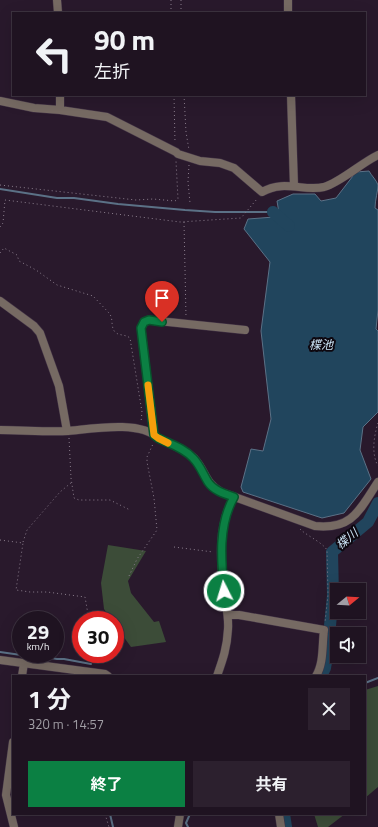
<!DOCTYPE html>
<html lang="ja">
<meta charset="utf-8">
<style>
body{margin:0;font-family:"Titillium Web","Noto Sans JP",sans-serif;background:#2c202e;color:#f1f3f6;height:100vh;display:flex;flex-direction:column;font-size:15px;white-space:nowrap}
*{box-sizing:border-box;margin:0}
p{font-size:13px;color:#a19ea5}
.icon{flex:none;width:22px;height:22px;fill:none;stroke:currentColor;stroke-width:2;stroke-linecap:round;stroke-linejoin:round}
.map{position:relative;flex:1;overflow:hidden}
.side{position:absolute;left:12px;top:675px;width:354px;height:140px;display:flex;flex-direction:column;background:#1f1321;border-radius:0px;box-shadow:0 4px 16px #0002,0 0 0 1px #3c323f}
.side>*{flex:none}
.guide{position:absolute;left:12px;top:12px;width:354px;height:84px;border-radius:0px;box-shadow:0 4px 16px #0002,0 0 0 1px #3c323f;background:#1f1321;color:#f1f3f6;overflow:hidden}
.needle{width:26px;rotate:72deg}
.controls{position:absolute;left:330px;top:583px;display:grid;gap:8px}
.controls a{display:grid;place-items:center;width:36px;height:36px;border-radius:0px;background:#1f1321;box-shadow:0 4px 16px #0002,0 0 0 1px #3c323f;font-size:20px}
.speed{position:absolute;left:12px;top:611px;display:flex;gap:8px;font-size:20px;font-weight:700;text-align:center}
.speed>*{display:grid;place-content:center;width:52px;height:52px;border-radius:50%;background:#1f1321;box-shadow:0 4px 16px #0002,0 0 0 1px #3c323f;line-height:1}
.speed small{font-size:10px;font-weight:400}
.speed .limit{border:6px solid #d22;background:#fff;color:#111}
.pin{position:absolute;display:grid;place-items:center;width:34px;height:34px;color:#fff;margin:-41px -17px;border-radius:50% 50% 50% 0;rotate:-45deg;box-shadow:0 0 4px #0007}
.pin .icon{rotate:45deg}
.me{position:absolute;width:44px;margin:-22px;rotate:355deg;stroke-linejoin:round;filter:drop-shadow(0 0 3px #0008)}
.turn{display:flex;align-items:center;gap:14px;height:84px;padding:0 16px;font-size:18px}
.turn .icon{width:52px;height:52px;stroke-width:2.5}
.turn b{display:block;font-size:28px;line-height:34px}
.round{display:grid;place-items:center;flex:none;width:42px;height:42px;border-radius:0px;background:#2c202e}
.headline{display:flex;align-items:center;justify-content:space-between;height:68px;padding:0 16px}
h1{font-size:24px;font-weight:700;line-height:30px}
.cta{display:flex;gap:8px;margin-top:auto;padding:8px 16px}
.cta a{flex:1;height:46px;border-radius:0px;background:#0b8043;color:#fff;font-size:16px;font-weight:700;line-height:46px;text-align:center}
.cta a+a{background:#2c202e;color:#f1f3f6}
.map>svg:first-child{display:block}
.green{fill:#3c4c38}
.water{fill:#21455d;stroke:#5b7186}
.lines{fill:none;stroke-linecap:round;stroke-linejoin:round}
.stream{stroke:#5b7186;stroke-width:2}
.river{stroke:#21455d;stroke-width:12}
.minor-casing{stroke:#433446;stroke-width:9}
.path{stroke:#8b7e8d;stroke-width:1;stroke-dasharray:1 3;stroke-linecap:butt}
.minor{stroke:#766a63;stroke-width:8}
.route-casing{stroke:#07532c;stroke-width:10}
.route{stroke:#0b8043;stroke-width:7}
.slow{stroke:#f59e0b;stroke-width:7}
.labels{text-anchor:middle;stroke-width:4;stroke-linejoin:round;paint-order:stroke}
.water-label{font-size:12px;font-style:italic;fill:#cde5f7;stroke:#0d070f}
</style>
<div class="map">
<svg width="378" height="827" viewBox="0 0 378 827">
<rect width="100%" height="100%" fill="#29192c"/>
<!-- green -->
<path class="green" d="M 108,545 L 146,551 L 128,581 L 131,593 L 154,622 L 159,621 L 166,642 L 131,647 L 115,625 L 115,620 L 112,620 L 104,609 L 101,583 Z
M 378,686 L 378,787 L 365,798 L 365,690 Z
M 314,814 L 345,814 L 328,827 L 318,827 Z"/>
<!-- water -->
<path class="water" d="M 369,171 C 371,175 377,181 378,185 C 378,191 375,200 375,208 L 378,210 L 378,310 L 376,329 L 378,331 L 378,412 L 363,427 L 360,450 L 371,479 L 344,513 L 322,518 L 243,492 L 241,487 L 251,449 L 263,451 L 271,419 L 261,331 L 270,262 L 244,229 L 248,219 L 274,217 L 279,213 L 277,201 L 293,194 L 315,194 L 321,201 L 336,198 L 356,172 Z"/>
<g class="lines">
<!-- stream -->
<path class="stream" d="M 0,189 L 57,198 L 74,198 L 118,204 L 185,210 L 215,212 L 273,212
M 0,652 L 21,655 L 28,654 L 57,659 L 64,659 L 91,664
M 365,683 L 378,678
M 110,814 L 113,827
M 188,827 L 186,823 L 190,814"/>
<!-- river -->
<path class="river" d="M 273,212 L 289,226
M 321,676 L 325,668 L 327,656 L 333,595 L 332,552 L 368,522 L 378,503
M 284,814 L 286,827"/>
<defs>
<path id="minor" d="M 57,0 L 58,13
M 288,0 L 288,13
M 60,95 L 60,110
M 291,95 L 294,186
M 0,101 L 34,108 L 60,110 L 107,117 L 176,152 L 178,154 L 200,161 L 220,163 L 234,168 L 262,192 C 284,179 304,192 324,187 C 341,182 361,163 378,155
M 0,301 L 34,326 L 40,333 L 59,386 L 67,431
M 0,430 C 23,430 45,432 68,431 C 91,429 140,420 158,438 C 170,444 185,449 194,458 C 206,471 205,483 221,492 L 315,526 C 353,530 360,509 378,482
M 154,435 L 141,328 L 144,322 L 149,320 L 245,330
M 228,615 L 239,615 L 324,630 C 322,645 324,663 316,676
M 0,660 L 105,674 L 108,676
M 22,676 L 24,663
M 217,676 C 223,659 227,648 228,629 C 229,615 225,603 224,590 C 220,559 218,524 234,497
M 13,742 L 6,795 L 14,827
M 279,814 L 281,827
M 178,827 L 180,814"/>
</defs>
<!-- minor casing -->
<use href="#minor" class="minor-casing"/>
<!-- path -->
<path class="path" d="M 171,0 L 171,13
M 181,0 L 181,13
M 174,95 L 175,143
M 184,95 L 186,132 L 189,150
M 189,165 L 188,182 L 190,203
M 0,185 L 136,200 L 153,199 L 175,201 L 178,199 L 176,161
M 184,222 L 186,317
M 0,227 L 3,223 L 5,200 L 180,222 L 241,218 L 257,199
M 0,253 L 4,248 L 17,255 L 19,261 L 36,270 L 57,285 L 93,296 L 109,313 C 114,319 110,326 115,332 C 119,336 125,334 130,338 L 142,412 L 141,422
M 378,423 C 374,436 371,453 378,466
M 69,438 L 71,478 L 74,498 L 79,500 L 110,500 L 130,510
M 300,529 C 307,536 322,542 327,550 L 328,595 L 325,622
M 0,540 L 23,543 L 16,590 L 30,592 L 47,592 L 85,597 L 89,620
M 23,542 L 27,530 L 60,492 L 72,482
M 174,547 L 213,552
M 129,576 L 137,559 L 157,530 L 154,498 L 147,462 L 147,457 L 153,444
M 97,654 L 97,664
M 105,814 L 109,827"/>
<!-- minor -->
<use href="#minor" class="minor"/>
</g>
<g class="lines">
<defs>
<path id="route" d="M 162,322 L 149,320 L 144,322 L 141,328 L 154,435 L 158,438 C 170,444 184,448 193,458 C 200,465 203,474 208,482 C 214,491 225,494 234,497 C 218,525 221,560 224,591"/>
</defs>
<!-- route casing -->
<use href="#route" class="route-casing"/>
<!-- route -->
<use href="#route" class="route"/>
<!-- slow -->
<path class="slow" d="M 148,385 L 154,435 L 158,438 L 168,443"/>
</g>
<g class="labels">
<!-- water labels -->
<g class="water-label">
<text x="321" y="349">楪池</text>
<text transform="translate(347 539) rotate(-39)" y="4">楪川</text>
</g>
</g>
</svg>
<div class="controls">
<a><svg class="needle" viewBox="-14 -14 28 28"><path d="M0-13l5 13h-10z" fill="#e53935"/><path d="M0 13l5-13h-10z" fill="#a19ea5"/></svg></a>
<a><svg class="icon" aria-label="sound" viewBox="0 0 24 24"><path d="M4 9h4l5-4v14l-5-4H4zM17 9q2 3 0 6"/></svg></a>
</div>
<div class="speed"><div>29<small>km/h</small></div><div class="limit">30</div></div>
<div class="pin" style="left:162px;top:322px;background:#d93025"><svg class="icon" aria-label="arrive" viewBox="0 0 24 24"><path d="M6 21V4h12l-3 4 3 4H6"/></svg></div>
<svg class="me" style="left:224px;top:591px" viewBox="-20 -20 40 40"><circle r="17" fill="#0b8043" stroke="#fff" stroke-width="3"/><path d="M0-11L8 9 0 5-8 9z" fill="#fff"/></svg>
<div class="guide">
<div class="turn"><svg class="icon" aria-label="left" viewBox="0 0 24 24"><path d="M17 20v-9H6M10 6l-5 5 5 5"/></svg><div><b>90 m</b>左折</div></div>
</div>
<section class="side">
<div class="headline"><div><h1>1 分</h1><p>320 m · 14:57</p></div><a class="round"><svg class="icon" aria-label="close" viewBox="0 0 24 24"><path d="M6 6l12 12M18 6L6 18"/></svg></a></div>
<div class="cta"><a>終了</a><a>共有</a></div>
</section>
</div>
